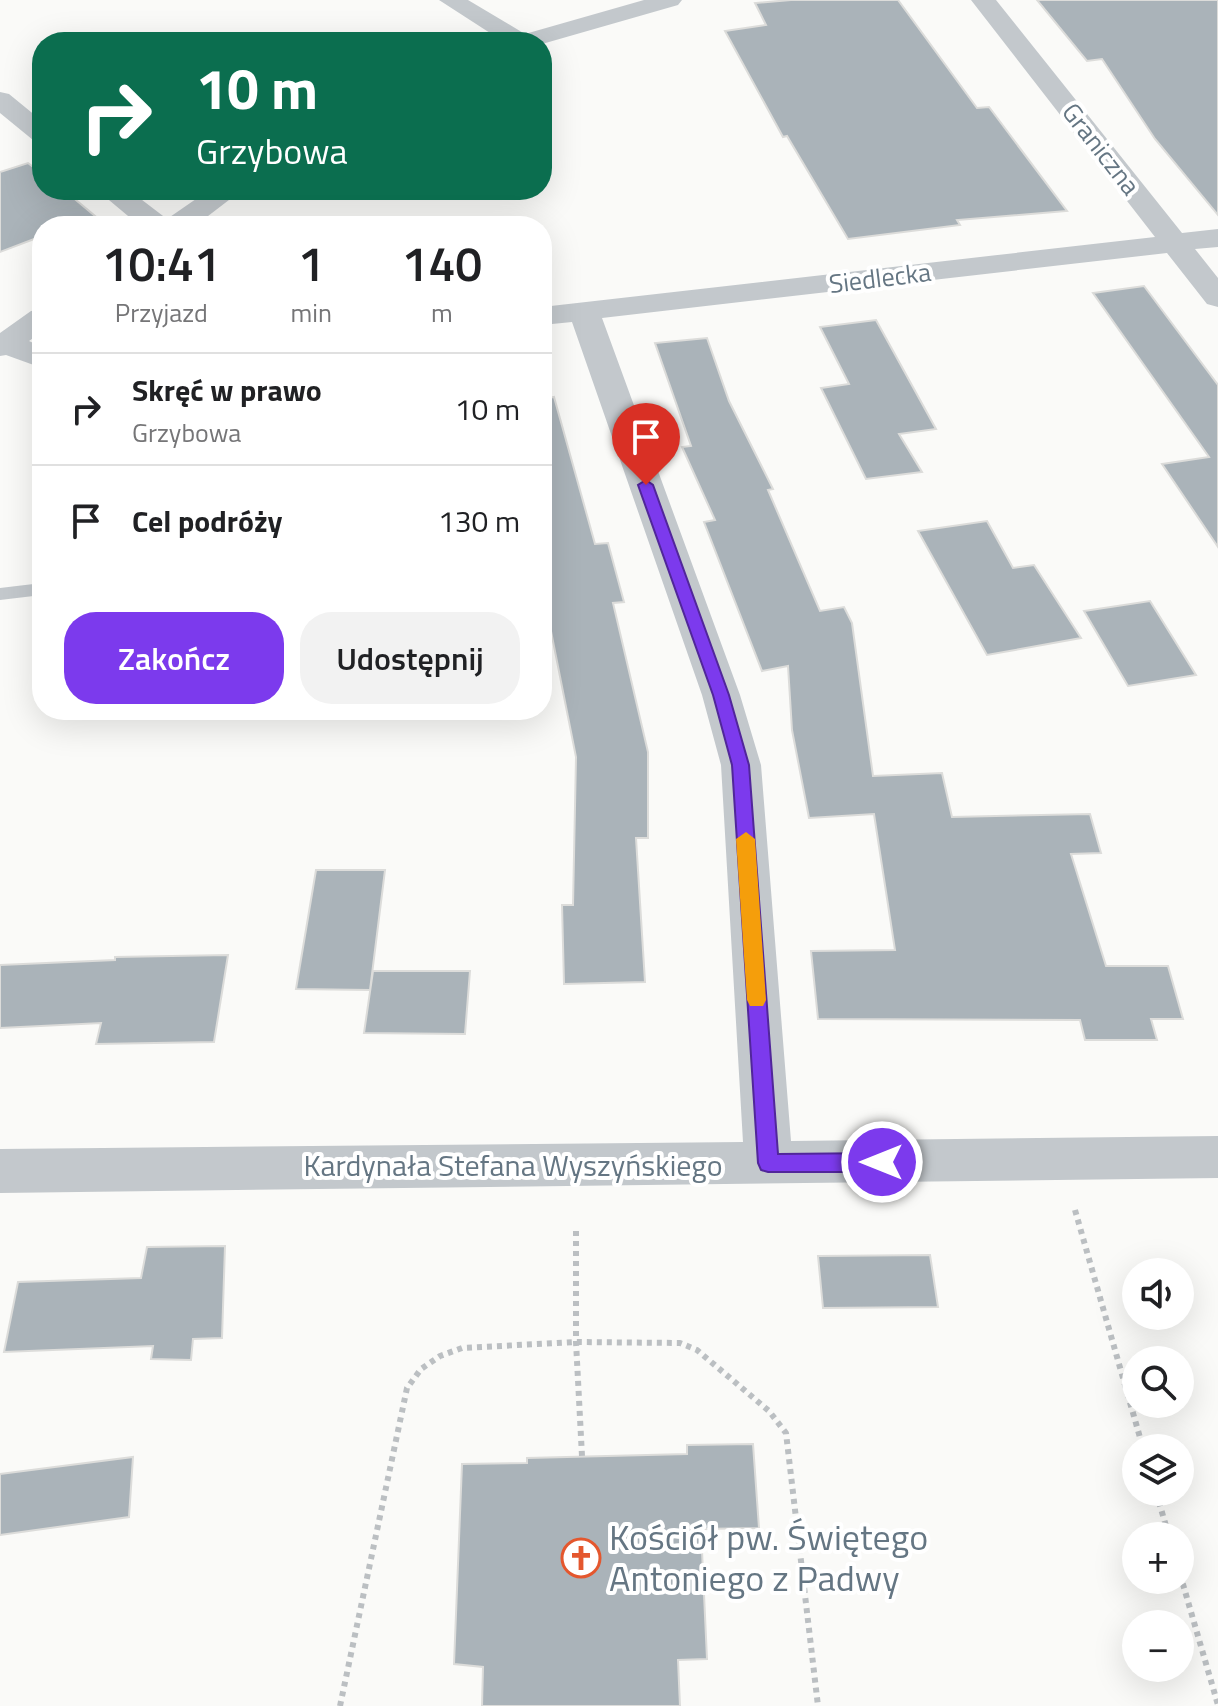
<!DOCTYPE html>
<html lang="pl">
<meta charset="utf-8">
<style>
body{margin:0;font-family:"Titillium Web",sans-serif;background:#f2f2f2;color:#202124;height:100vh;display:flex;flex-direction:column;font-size:30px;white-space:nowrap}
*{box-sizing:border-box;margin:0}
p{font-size:26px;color:#757577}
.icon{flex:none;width:44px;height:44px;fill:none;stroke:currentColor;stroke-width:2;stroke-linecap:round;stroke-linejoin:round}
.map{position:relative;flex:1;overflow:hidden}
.side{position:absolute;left:32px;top:216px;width:520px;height:504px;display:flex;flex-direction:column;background:#fff;border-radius:32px;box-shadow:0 8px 32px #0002}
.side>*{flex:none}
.top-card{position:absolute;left:32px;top:32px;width:520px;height:168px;border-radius:32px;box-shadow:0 8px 32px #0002;background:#0b6e4f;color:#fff;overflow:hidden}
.fabs{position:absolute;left:1122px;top:1258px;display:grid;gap:16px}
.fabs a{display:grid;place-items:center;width:72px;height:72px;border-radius:50%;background:#fff;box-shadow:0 8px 32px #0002;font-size:40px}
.pin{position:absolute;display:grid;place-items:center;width:68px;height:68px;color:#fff;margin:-82px -34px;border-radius:50% 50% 50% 0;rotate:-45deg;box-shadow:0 0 8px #0007}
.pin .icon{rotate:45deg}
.me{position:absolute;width:88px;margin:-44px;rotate:270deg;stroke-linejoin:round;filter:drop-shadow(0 0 6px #0008)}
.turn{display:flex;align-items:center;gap:28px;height:168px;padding:0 32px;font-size:36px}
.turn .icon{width:104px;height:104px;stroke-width:2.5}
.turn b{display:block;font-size:56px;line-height:68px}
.eta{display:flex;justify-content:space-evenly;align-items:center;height:136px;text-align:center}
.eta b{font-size:48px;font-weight:600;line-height:56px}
.button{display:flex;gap:16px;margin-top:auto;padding:16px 32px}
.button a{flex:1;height:92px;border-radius:32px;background:#7c3aed;color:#fff;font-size:32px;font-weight:600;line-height:92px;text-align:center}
.button a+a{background:#f2f2f2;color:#202124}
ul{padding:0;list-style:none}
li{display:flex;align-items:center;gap:24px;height:112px;padding:0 32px;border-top:2px solid #e0e0e0}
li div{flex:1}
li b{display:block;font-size:30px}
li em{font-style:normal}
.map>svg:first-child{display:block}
.building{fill:#aab3b9;stroke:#dcdcda;stroke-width:2}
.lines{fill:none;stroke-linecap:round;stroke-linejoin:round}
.path{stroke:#bbbfc2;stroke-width:6;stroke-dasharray:5 5;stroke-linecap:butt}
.service{fill:#c3c8cc;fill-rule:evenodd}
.minor{fill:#c3c8cc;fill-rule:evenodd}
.route{fill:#7c3aed;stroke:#51269a;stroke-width:2}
.slow{fill:#f59e0b}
.labels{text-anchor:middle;stroke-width:8;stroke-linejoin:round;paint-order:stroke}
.far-street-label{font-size:26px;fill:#657683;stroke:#fff}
.street-label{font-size:30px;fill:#657683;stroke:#fff}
.near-poi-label{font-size:36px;fill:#657683;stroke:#fff;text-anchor:start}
</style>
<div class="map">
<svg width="1218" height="1706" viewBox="0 0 1218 1706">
<rect width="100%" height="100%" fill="#fafaf8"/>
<!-- building -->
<path class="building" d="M 791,0 L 898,0 L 977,108 L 989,107 L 1067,211 L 957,220 L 960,225 L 848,239 L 787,136 L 783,137 L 725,31 L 766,25 L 755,3 Z
M 1037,0 L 1218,0 L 1218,215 L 1155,139 L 1102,59 L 1087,61 Z
M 28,163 L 42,174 L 42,190 L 64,190 L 95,216 L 68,226 L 42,226 L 42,236 L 0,252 L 0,172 Z
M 1144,286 L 1218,385 L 1218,547 L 1162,464 L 1209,457 L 1093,293 Z
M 876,320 L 936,429 L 899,434 L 922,472 L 866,479 L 821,388 L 849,384 L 820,327 Z
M 707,338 L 729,401 L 773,489 L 768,490 L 820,611 L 844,607 L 852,623 L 873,776 L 942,773 L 952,817 L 1090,814 L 1101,853 L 1071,854 L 1106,966 L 1168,966 L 1183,1019 L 1151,1019 L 1157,1040 L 1085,1040 L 1080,1020 L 818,1019 L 811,951 L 895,950 L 874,814 L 809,818 L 792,730 L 788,666 L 762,671 L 704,522 L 715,520 L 682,447 L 691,446 L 655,343 Z
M 554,397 L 595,544 L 608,543 L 624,602 L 613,603 L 648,752 L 648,838 L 636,838 L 645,982 L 564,984 L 562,905 L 573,905 L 576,757 L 547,611 L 542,611 L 542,399 Z
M 987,521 L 1013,568 L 1034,565 L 1081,638 L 987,655 L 918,531 Z
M 1150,601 L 1196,675 L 1128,686 L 1084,611 Z
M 316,870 L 385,870 L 370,990 L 296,989 Z
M 228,955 L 214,1042 L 96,1044 L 101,1023 L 0,1028 L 0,965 L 115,960 L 115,957 Z
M 373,971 L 470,971 L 465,1034 L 364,1033 Z
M 225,1246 L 222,1338 L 193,1339 L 191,1360 L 151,1359 L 153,1346 L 4,1352 L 18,1282 L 141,1278 L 147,1247 Z
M 930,1255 L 938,1307 L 823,1308 L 818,1256 Z
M 753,1444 L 759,1528 L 701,1529 L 707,1659 L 678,1660 L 680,1706 L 482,1706 L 483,1667 L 454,1664 L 462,1464 L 527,1463 L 527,1458 L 687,1454 L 687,1445 Z
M 133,1457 L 129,1517 L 0,1535 L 0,1474 Z"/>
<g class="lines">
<!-- path -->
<path class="path" d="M 1075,1210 L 1143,1448
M 576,1231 L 576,1342 L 582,1456
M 1156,1492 L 1169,1536
M 1180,1574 L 1218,1705
M 340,1706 L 407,1388 L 421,1369 L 440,1356 L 462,1348 L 576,1342 L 680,1343 L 697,1350 L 769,1411 L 786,1433 L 818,1706"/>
<!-- service -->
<path class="service" d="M 42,583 L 42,595 L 0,600 L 0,588 Z"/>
<!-- minor -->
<path class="minor" d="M 439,0 L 468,0 L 525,34 L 644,0 L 682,0 L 678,5 L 542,44 L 504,42 Z
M 971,0 L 996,0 L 1182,233 L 1218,229 L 1218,247 L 1195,249 L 1218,278 L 1218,307 L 1207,304 L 1167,253 L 602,318 L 740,695 L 761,765 L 791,1141 L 1218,1136 L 1218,1178 L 0,1193 L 0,1149 L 743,1142 L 721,765 L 702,695 L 572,322 L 542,325 L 542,307 L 1155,237 Z
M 0,92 L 9,94 L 42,121 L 42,142 L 33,140 L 0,113 Z
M 97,190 L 129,190 L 167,219 L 209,190 L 242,190 L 195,226 L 140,226 Z
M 42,309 L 42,332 L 29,341 L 42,347 L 42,368 L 6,355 L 0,356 L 0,333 L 31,311 Z"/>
</g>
<!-- route -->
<path class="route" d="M 646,480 L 653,485 L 729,695 L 749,765 L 778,1154 L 882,1153 L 890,1156 L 893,1162 L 890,1169 L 882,1172 L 768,1172 L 761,1170 L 758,1163 L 732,765 L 713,695 L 638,485 Z"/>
<!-- slow -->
<path class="slow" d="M 746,832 L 755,839 L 766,1000 L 763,1006 L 750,1006 L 747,1000 L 736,839 Z"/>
<!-- icons -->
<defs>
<symbol id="church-ring" viewBox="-11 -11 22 22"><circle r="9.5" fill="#fff" stroke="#e4572e" stroke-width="1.5"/><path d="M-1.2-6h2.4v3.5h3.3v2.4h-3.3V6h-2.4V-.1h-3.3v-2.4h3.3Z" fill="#e4572e"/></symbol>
</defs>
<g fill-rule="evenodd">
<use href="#church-ring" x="559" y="1536" width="44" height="44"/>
</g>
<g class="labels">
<!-- far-street labels -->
<g class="far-street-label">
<text transform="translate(1101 149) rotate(52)" y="9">Graniczna</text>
<text transform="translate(880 278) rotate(-7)" y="9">Siedlecka</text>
</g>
<!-- street labels -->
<g class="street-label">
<text x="513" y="1176">Kardynała Stefana Wyszyńskiego</text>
</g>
<!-- near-poi labels -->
<g class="near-poi-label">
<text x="609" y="1550">Kościół pw. Świętego<tspan x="609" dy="41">Antoniego z Padwy</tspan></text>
</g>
</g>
</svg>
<div class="fabs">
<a><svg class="icon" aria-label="sound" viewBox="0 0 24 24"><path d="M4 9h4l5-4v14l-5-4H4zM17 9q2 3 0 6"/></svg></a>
<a><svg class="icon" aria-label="search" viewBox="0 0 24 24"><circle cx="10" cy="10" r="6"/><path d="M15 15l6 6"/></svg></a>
<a><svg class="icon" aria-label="layers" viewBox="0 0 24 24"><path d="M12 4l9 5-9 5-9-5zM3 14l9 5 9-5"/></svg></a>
<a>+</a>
<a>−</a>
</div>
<div class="pin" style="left:646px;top:485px;background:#d93025"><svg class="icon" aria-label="arrive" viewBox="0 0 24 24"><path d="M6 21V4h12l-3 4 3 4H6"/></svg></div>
<svg class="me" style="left:882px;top:1162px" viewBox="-20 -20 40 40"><circle r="17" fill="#7c3aed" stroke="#fff" stroke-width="3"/><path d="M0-11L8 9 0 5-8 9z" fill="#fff"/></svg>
<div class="top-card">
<div class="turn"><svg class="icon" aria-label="right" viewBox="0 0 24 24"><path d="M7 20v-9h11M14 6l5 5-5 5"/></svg><div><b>10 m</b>Grzybowa</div></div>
</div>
<section class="side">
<div class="eta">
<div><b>10:41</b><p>Przyjazd</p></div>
<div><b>1</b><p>min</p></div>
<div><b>140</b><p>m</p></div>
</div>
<ul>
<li><svg class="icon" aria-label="right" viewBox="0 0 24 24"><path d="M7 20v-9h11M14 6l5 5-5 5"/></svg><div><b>Skręć w prawo</b><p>Grzybowa</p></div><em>10 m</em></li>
<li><svg class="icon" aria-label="arrive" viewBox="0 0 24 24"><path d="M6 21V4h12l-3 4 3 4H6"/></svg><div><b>Cel podróży</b></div><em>130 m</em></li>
</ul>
<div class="button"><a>Zakończ</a><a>Udostępnij</a></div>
</section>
</div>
